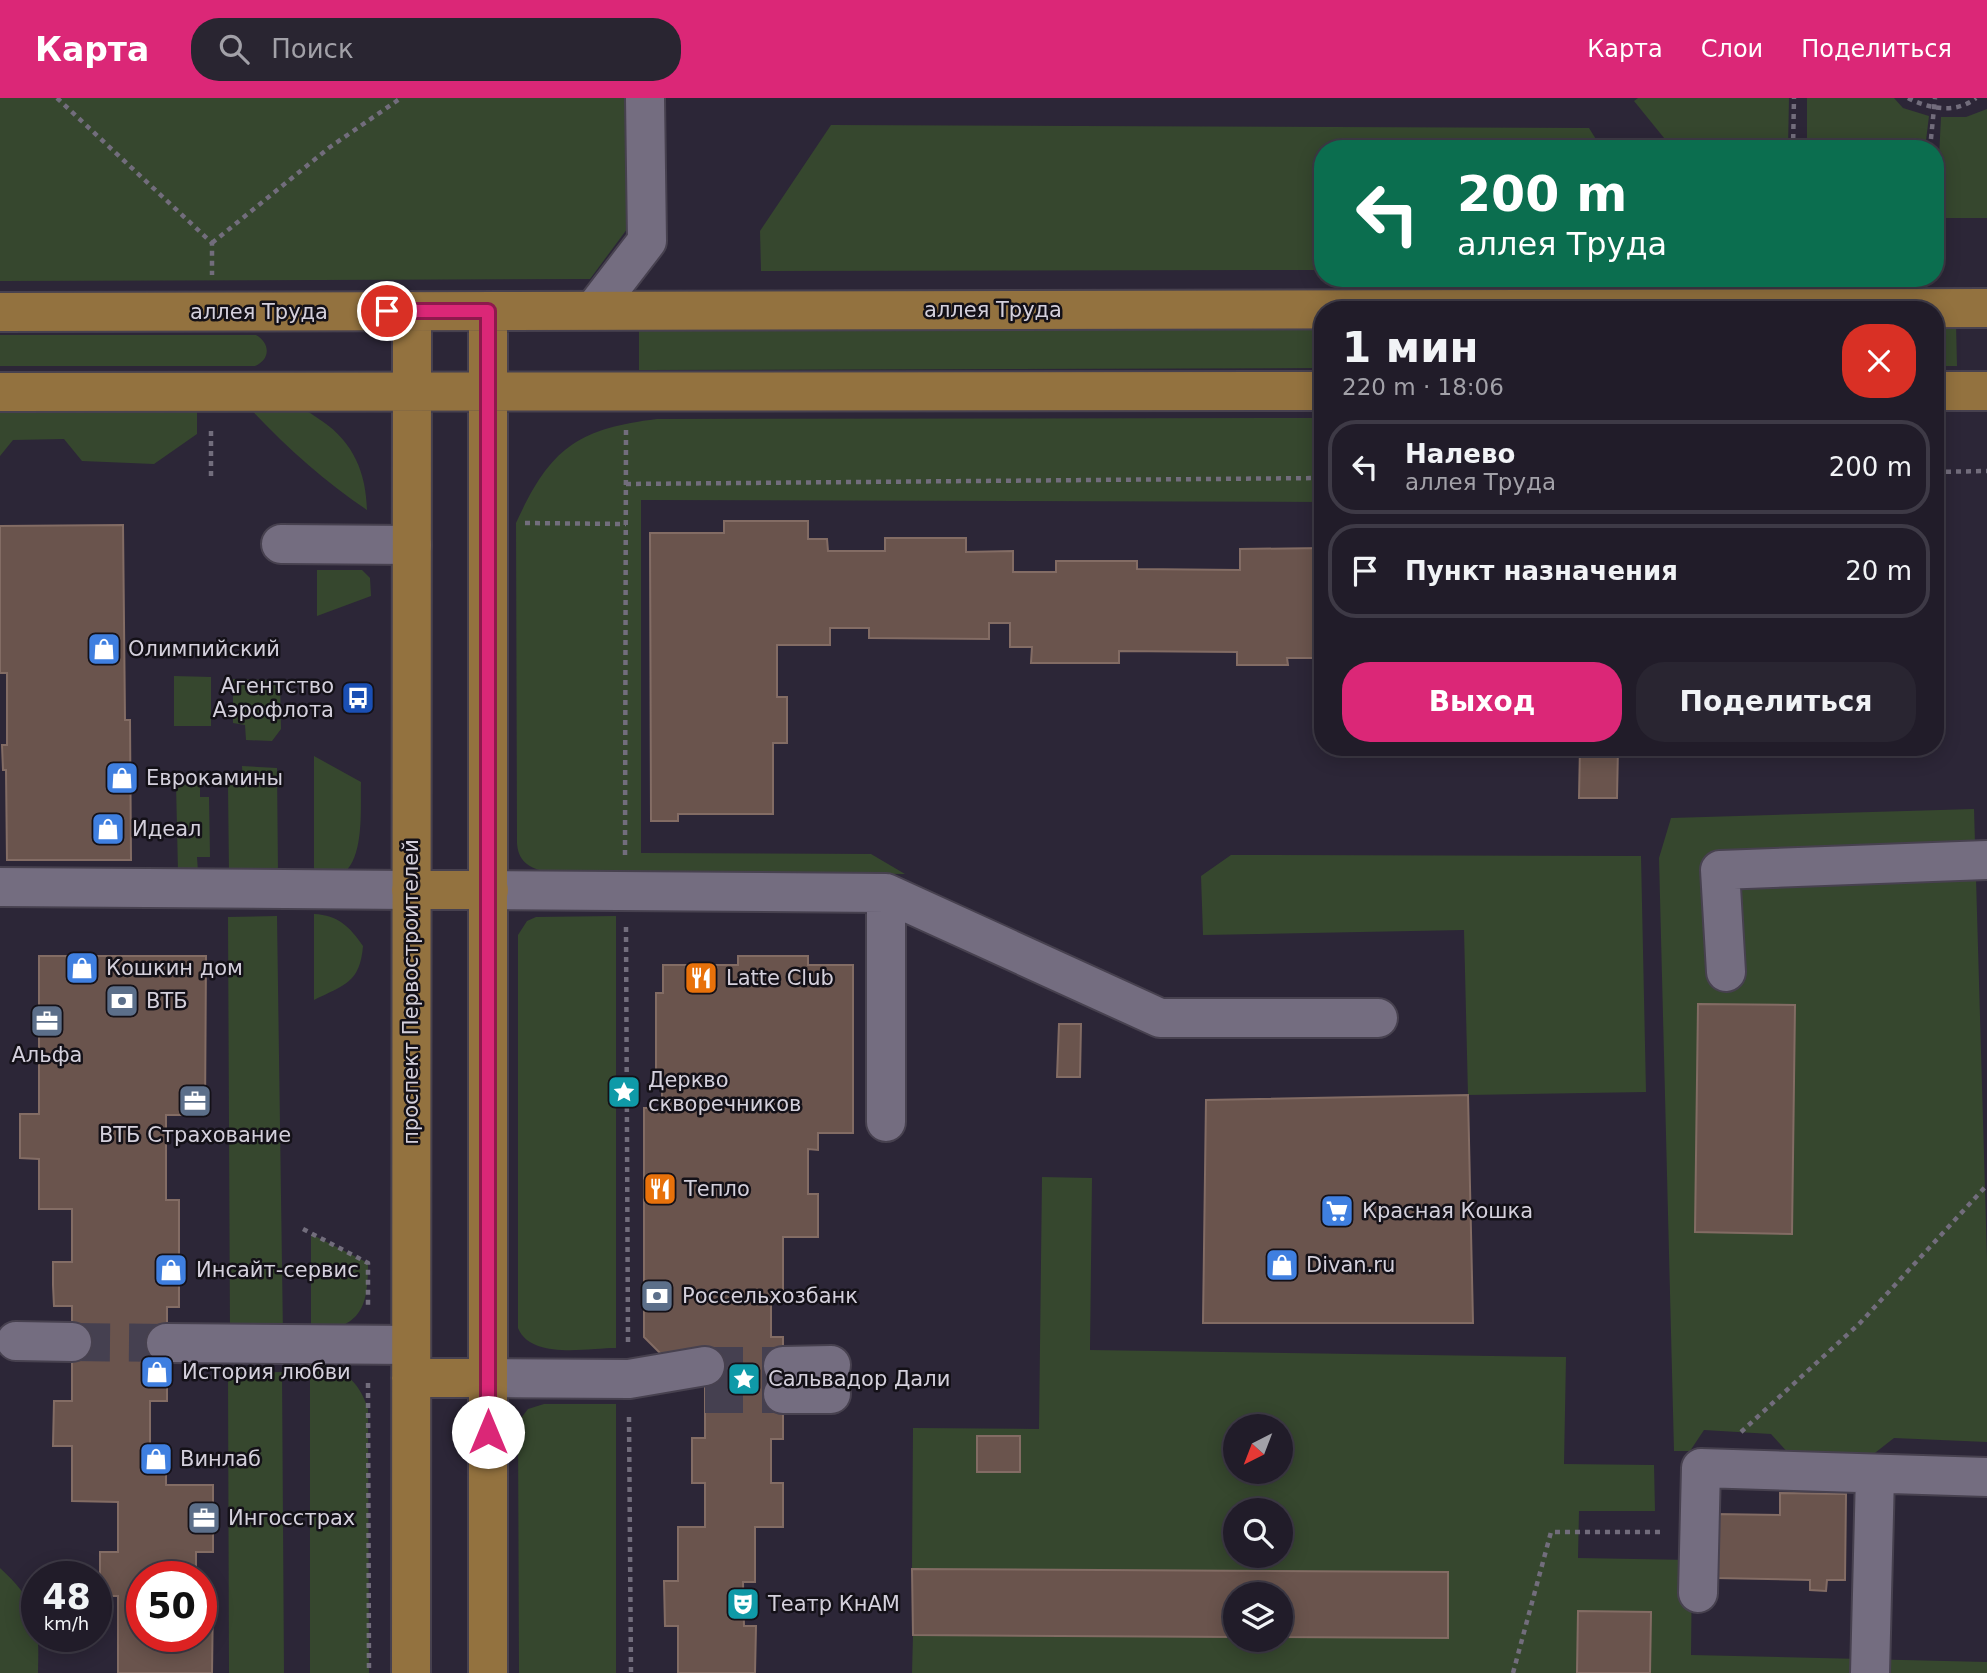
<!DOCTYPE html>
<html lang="ru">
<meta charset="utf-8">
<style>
body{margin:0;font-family:"DejaVu Sans",sans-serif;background:#292531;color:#f1f3f6;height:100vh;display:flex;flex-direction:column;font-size:26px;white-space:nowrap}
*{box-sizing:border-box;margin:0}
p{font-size:23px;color:#a2a1a8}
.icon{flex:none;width:38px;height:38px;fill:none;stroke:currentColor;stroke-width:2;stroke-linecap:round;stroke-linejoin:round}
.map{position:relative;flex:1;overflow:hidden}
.panel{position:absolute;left:1314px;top:203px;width:630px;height:455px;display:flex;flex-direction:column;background:#211c29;border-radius:28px;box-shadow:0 4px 18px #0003,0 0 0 2px #3e3a46}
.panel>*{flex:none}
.top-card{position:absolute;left:1314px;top:42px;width:630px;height:147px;border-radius:28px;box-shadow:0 4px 18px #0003,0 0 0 2px #3e3a46;background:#0b6e4f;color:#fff;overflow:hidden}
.needle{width:46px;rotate:222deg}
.controls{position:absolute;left:1223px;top:1316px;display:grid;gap:14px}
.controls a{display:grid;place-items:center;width:70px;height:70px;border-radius:50%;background:#211c29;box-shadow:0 4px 18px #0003,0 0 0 2px #3e3a46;font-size:35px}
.speed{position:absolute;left:21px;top:1463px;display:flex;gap:14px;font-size:35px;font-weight:700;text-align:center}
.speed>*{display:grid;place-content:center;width:91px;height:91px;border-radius:50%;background:#211c29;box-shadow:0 4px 18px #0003,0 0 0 2px #3e3a46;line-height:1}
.speed small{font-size:18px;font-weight:400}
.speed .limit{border:10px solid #d22;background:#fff;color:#111}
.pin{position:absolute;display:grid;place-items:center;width:60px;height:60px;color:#fff;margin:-30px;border:4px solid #fff;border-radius:50%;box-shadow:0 2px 7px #0007}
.me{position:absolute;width:77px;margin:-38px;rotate:0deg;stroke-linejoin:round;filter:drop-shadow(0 0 5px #0008)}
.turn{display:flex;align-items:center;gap:24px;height:147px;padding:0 28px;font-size:32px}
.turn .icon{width:91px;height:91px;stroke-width:2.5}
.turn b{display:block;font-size:49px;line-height:60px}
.round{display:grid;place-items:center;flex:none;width:74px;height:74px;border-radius:28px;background:#292531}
.head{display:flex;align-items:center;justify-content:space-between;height:119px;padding:0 28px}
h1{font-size:42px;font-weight:700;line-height:52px}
.primary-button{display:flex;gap:14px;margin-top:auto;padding:14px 28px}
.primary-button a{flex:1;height:80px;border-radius:28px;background:#db2777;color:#fff;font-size:28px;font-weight:700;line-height:80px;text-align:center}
.primary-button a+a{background:#292531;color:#f1f3f6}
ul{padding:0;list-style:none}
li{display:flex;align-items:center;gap:21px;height:94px;margin:0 14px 10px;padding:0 14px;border:4px solid #3e3a46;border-radius:28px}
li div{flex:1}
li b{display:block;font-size:26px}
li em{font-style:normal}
header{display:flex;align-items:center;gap:42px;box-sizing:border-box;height:98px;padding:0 35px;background:#db2777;color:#fff}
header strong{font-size:33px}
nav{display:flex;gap:38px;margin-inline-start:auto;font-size:24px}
.search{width:490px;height:63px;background:#292531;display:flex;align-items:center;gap:18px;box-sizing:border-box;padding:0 24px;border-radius:28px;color:#a2a1a8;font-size:26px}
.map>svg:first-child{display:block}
.green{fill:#36472e;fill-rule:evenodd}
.building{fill:#6a544d;stroke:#836c64;stroke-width:2}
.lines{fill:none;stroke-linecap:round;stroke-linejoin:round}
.minor-tunnel{stroke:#454050;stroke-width:38;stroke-dasharray:38 19;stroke-linecap:butt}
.minor-casing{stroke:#47414f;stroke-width:42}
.major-casing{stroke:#47414f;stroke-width:42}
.path{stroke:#726d7c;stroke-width:4.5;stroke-dasharray:5 5;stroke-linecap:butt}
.minor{stroke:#746d80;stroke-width:38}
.major{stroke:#93723f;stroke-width:38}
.route-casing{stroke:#8e194d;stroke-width:18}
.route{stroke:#db2777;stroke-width:12}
.labels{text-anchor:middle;stroke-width:5;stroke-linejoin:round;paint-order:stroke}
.street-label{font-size:21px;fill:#d4d0dc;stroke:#141118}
.poi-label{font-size:21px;fill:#d4d0dc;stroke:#141118;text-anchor:start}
</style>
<header>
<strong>Карта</strong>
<div class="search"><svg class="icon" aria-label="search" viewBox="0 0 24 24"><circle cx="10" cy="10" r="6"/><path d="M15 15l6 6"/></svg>Поиск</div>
<nav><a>Карта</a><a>Слои</a><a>Поделиться</a></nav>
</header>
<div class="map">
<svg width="1987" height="1575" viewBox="0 0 1987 1575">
<rect width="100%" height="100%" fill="#2c2637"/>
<!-- green -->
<path class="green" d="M 0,0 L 632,0 L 636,119 L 590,181 L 0,183 Z
M 1638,0 L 1789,0 L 1788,51 L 1673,51 L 1634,3 Z
M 1807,0 L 1894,0 L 1903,10 L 1929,18 L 1925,51 L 1807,51 Z
M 1987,11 L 1987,120 L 1936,120 L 1941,19 L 1966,19 Z
M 831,27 L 1589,30 L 1602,51 L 1323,51 L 1323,172 L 761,173 L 760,133 Z
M 1936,226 L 1956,226 L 1957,268 L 1936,268 Z
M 1323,230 L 1323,270 L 639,272 L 639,233 Z
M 0,237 L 256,237 C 270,245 271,261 255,268 L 0,268 Z
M 244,304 C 263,307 286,306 304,312 C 310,314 317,320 322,323 C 354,345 366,375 367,412 C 321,381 282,345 244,304 Z
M 0,305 L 197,305 L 197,336 L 154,366 L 82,363 L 64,341 L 13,342 L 0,358 Z
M 1323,320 L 1323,404 L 641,402 L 641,755 L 871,756 L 905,776 L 544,773 C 528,770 518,762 517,745 L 516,425 C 550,351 576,331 657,321 Z
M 317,472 L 362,472 L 370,480 L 371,498 L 317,518 Z
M 174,578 L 211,579 L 211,628 L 174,628 Z
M 233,581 L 280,582 L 281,631 L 272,643 L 246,642 L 245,627 L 233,625 Z
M 314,658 L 361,684 C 360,709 366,768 337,779 C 330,781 321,781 314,782 Z
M 242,668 L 277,670 L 278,776 L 229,776 L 228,687 L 243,686 Z
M 176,686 L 200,686 L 200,699 L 209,699 L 210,759 L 197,759 L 198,774 L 178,774 Z
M 1974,711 L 1987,1161 L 1987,1344 L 1894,1340 L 1871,1358 L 1790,1357 L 1771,1336 L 1704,1332 L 1690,1353 L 1674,1353 L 1659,760 L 1671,720 Z
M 1231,757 L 1641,758 L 1646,994 L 1468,997 L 1464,832 L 1203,837 L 1201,778 Z
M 314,816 C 338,817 350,829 363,848 C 360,885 344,887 314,902 Z
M 277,818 L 283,1237 L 230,1237 L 228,819 Z
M 616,818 L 616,1250 C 588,1250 531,1262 518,1230 L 518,837 L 527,823 L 536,819 Z
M 1042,1079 L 1092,1080 L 1090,1252 L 1566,1259 L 1564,1366 L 1654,1367 L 1655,1413 L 1579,1413 L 1578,1460 L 1692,1462 L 1691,1557 L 1987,1564 L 1987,1575 L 1650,1575 L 1651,1515 L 1578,1513 L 1577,1575 L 912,1575 L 913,1537 L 1235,1539 L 1236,1542 L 1281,1542 L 1281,1539 L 1448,1474 L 912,1471 L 913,1330 L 1039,1331 ZM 1236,1328 L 1281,1328 L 1281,1374 L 1236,1374 ZM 1236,1412 L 1281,1412 L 1281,1458 L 1236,1458 Z
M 311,1136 L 368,1165 C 368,1214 360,1227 311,1237 Z
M 310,1265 C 341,1268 359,1282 368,1311 L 369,1575 L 310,1575 Z
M 282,1274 L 284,1575 L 229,1575 L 228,1275 Z
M 544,1306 L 616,1306 L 616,1575 L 519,1575 L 518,1324 L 528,1311 Z
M 0,1470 C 40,1507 39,1524 38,1575 L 0,1575 Z"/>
<!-- building -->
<path class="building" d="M 724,423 L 808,423 L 808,441 L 827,441 L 828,453 L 885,453 L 885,440 L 966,440 L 966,454 L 1013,453 L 1013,474 L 1056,474 L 1056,463 L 1137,463 L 1137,471 L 1240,472 L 1240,451 L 1323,450 L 1323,560 L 1287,560 L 1288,567 L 1237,567 L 1237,554 L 1119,553 L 1119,565 L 1031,565 L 1032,549 L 1010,549 L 1010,525 L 989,525 L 989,541 L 869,540 L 869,530 L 830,530 L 830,547 L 777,547 L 777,599 L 787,599 L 787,645 L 773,645 L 773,716 L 678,716 L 678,723 L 651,723 L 650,435 L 724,435 Z
M 123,427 L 125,622 L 130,622 L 131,762 L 7,762 L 6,672 L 3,672 L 2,647 L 7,647 L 7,575 L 0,575 L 0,428 Z
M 1580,649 L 1618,649 L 1617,700 L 1579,700 Z
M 39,858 L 206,858 L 205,1017 L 166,1017 L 166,1102 L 179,1102 L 179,1209 L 167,1209 L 167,1303 L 150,1303 L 150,1348 L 166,1348 L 166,1387 L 213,1387 L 213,1454 L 196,1454 L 196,1479 L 142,1479 L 142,1538 L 201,1538 L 201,1498 L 213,1498 L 212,1575 L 118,1575 L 118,1498 L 100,1498 L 100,1454 L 118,1454 L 118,1404 L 72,1403 L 72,1348 L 53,1348 L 54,1303 L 72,1303 L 72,1208 L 54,1208 L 53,1187 L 53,1164 L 72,1164 L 72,1111 L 39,1111 L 39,1061 L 20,1060 L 20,1016 L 39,1016 Z
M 738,858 L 808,858 L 808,867 L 853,867 L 853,1035 L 818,1035 L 818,1052 L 808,1051 L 808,1096 L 818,1096 L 818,1139 L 783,1139 L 783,1194 L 771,1194 L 771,1239 L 783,1239 L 783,1341 L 771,1341 L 771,1385 L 783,1385 L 783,1429 L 755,1429 L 755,1484 L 743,1484 L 744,1528 L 756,1528 L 755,1575 L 678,1575 L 678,1528 L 665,1528 L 664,1483 L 678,1483 L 678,1429 L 705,1429 L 705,1385 L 692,1385 L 692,1340 L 705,1340 L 705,1256 L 661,1256 L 644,1239 L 644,1010 L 662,1010 L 662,989 L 656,989 L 656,895 L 663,895 L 663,867 L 738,867 Z
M 1698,906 L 1795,907 L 1792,1136 L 1695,1134 Z
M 1059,926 L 1081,926 L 1080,979 L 1057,979 Z
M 1468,997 L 1473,1225 L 1203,1225 L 1206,1002 Z
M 977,1338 L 1020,1338 L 1020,1374 L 977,1374 Z
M 1780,1395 L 1846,1396 L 1845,1482 L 1827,1482 L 1826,1493 L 1810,1492 L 1810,1482 L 1716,1480 L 1716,1416 L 1780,1417 Z
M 912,1471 L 1448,1474 L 1448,1540 L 1281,1539 L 1281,1496 L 1236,1496 L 1236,1539 L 913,1537 Z
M 1578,1513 L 1651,1514 L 1650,1575 L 1577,1575 Z"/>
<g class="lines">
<!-- minor-tunnel -->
<path class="minor-tunnel" d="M 72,1244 L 166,1245
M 705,1268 L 783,1268
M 705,1296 L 783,1296"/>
<defs>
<path id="minor" d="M 594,212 L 647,143 L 645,0
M 281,446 L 412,447
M 0,789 L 411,792
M 489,792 L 886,795 L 1160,920 L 1378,920
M 886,795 L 886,1024
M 1726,874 L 1720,772 L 1987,762
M 16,1243 L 72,1244
M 166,1245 L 411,1247
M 783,1268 L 831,1267
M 488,1280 L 629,1281 L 705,1268
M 783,1296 L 831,1296
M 1698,1495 L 1701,1370 L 1987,1379
M 1870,1575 L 1875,1377"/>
<path id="major" d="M 0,214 L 1987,210
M 1936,293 L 1987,293
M 0,294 L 1323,293
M 411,792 L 489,792
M 411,1280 L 488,1280
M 411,1575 L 412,213
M 488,1575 L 488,213"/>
</defs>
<!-- minor casing -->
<use href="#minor" class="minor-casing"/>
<!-- major casing -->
<use href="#major" class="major-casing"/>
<!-- path -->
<path class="path" d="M 57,0 L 212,145 L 212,177
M 1908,0 C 1929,11 1956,16 1976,0
M 1793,51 L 1794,0
M 1930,51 L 1935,0
M 212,145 L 330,49 L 401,0
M 1936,374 L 1987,373
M 211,378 L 211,330
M 626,386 L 1323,380
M 525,425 L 626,426
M 625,757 L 626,332
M 626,829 L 628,1244
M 303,1131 L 368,1165 L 368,1210
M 368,1285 L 369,1575
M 629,1319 L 631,1575
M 1741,1334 L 1860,1225 L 1987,1087
M 1513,1575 L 1551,1434 L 1663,1434"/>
<!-- minor -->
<use href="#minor" class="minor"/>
<!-- major -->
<use href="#major" class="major"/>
</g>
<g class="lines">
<defs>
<path id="route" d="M 387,213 L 488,213 L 488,1334"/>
</defs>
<!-- route casing -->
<use href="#route" class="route-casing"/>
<!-- route -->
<use href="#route" class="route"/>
</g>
<!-- icons -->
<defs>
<symbol id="shop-square" viewBox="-11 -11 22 22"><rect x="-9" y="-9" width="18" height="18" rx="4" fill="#3f7fe0" stroke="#141118"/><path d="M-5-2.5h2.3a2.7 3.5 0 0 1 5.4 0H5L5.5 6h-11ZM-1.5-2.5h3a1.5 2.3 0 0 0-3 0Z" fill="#fff"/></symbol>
<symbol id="bus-square" viewBox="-11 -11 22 22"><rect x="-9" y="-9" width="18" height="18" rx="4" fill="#1a4fb4" stroke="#141118"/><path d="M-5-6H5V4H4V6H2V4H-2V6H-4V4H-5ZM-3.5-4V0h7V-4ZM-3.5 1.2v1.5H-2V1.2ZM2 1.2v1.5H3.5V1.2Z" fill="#fff"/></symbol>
<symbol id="restaurant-square" viewBox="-11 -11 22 22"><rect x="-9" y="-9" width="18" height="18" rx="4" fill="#e8710a" stroke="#141118"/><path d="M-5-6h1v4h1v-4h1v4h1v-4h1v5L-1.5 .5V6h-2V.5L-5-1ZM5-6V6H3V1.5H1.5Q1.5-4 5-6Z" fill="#fff"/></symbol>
<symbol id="bank-square" viewBox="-11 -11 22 22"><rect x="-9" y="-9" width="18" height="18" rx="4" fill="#5c6f8a" stroke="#141118"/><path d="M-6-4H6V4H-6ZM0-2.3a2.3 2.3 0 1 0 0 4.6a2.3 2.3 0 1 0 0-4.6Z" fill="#fff"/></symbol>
<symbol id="office-square" viewBox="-11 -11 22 22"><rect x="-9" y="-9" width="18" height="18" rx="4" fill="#5c6f8a" stroke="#141118"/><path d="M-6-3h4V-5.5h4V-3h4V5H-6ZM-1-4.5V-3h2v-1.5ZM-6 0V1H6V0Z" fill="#fff"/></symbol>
<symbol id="sight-square" viewBox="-11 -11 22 22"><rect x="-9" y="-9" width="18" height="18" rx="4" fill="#0f9aa8" stroke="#141118"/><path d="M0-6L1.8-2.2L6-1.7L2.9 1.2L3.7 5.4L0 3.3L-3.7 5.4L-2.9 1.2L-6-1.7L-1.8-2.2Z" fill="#fff"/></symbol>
<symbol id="supermarket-square" viewBox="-11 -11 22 22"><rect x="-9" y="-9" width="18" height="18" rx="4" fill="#3f7fe0" stroke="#141118"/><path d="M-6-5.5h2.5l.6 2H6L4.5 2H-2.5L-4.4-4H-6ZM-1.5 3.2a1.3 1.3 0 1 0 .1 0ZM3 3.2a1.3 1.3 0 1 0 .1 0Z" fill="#fff"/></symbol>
<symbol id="theatre-square" viewBox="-11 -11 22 22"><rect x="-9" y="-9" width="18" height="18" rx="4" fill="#0f9aa8" stroke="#141118"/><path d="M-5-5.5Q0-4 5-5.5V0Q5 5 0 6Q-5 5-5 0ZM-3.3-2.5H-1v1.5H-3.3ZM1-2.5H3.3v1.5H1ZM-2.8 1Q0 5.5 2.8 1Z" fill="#fff"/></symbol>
</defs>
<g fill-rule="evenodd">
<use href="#shop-square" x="85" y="532" width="38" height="38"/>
<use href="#bus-square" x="339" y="581" width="38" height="38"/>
<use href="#shop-square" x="103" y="661" width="38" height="38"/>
<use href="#shop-square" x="89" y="712" width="38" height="38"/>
<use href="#shop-square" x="63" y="851" width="38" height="38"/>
<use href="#restaurant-square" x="682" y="861" width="38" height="38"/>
<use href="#bank-square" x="103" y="884" width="38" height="38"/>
<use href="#office-square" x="28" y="904" width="38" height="38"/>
<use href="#sight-square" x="605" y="975" width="38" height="38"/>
<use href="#office-square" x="176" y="984" width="38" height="38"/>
<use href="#restaurant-square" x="641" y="1072" width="38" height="38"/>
<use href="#supermarket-square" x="1318" y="1094" width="38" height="38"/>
<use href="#shop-square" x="1263" y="1148" width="38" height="38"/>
<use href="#shop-square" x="152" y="1153" width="38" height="38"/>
<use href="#bank-square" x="638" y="1179" width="38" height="38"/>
<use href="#shop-square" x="138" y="1255" width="38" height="38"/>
<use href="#sight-square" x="725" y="1262" width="38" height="38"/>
<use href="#shop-square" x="137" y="1342" width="38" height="38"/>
<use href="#office-square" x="185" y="1401" width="38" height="38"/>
<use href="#theatre-square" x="724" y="1487" width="38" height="38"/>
</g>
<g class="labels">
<!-- street labels -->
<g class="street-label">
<text x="993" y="219">аллея Труда</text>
<text x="259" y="221">аллея Труда</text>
<text transform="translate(411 894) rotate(-90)" y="7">проспект Первостроителей</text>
</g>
<!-- poi labels -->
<g class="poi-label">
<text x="128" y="558">Олимпийский</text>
<text x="334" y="595" text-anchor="end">Агентство<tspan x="334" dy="24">Аэрофлота</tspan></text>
<text x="146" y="687">Еврокамины</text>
<text x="132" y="738">Идеал</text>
<text x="106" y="877">Кошкин дом</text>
<text x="726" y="887">Latte Club</text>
<text x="146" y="910">ВТБ</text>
<text x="47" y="964" text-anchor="middle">Альфа</text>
<text x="648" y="989">Деркво<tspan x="648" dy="24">скворечников</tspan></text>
<text x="195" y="1044" text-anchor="middle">ВТБ Страхование</text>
<text x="684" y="1098">Тепло</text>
<text x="1362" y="1120">Красная Кошка</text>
<text x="1306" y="1174">Divan.ru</text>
<text x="196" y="1179">Инсайт-сервис</text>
<text x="682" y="1205">Россельхозбанк</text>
<text x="182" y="1281">История любви</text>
<text x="768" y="1288">Сальвадор Дали</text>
<text x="180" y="1368">Винлаб</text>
<text x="228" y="1427">Ингосстрах</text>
<text x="768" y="1513">Театр КнАМ</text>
</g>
</g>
</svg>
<div class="controls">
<a><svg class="needle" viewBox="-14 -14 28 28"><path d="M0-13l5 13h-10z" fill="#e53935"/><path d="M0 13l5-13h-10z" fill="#a2a1a8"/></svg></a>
<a><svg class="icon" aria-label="search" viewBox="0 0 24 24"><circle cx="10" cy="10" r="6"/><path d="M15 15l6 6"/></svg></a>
<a><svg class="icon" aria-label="layers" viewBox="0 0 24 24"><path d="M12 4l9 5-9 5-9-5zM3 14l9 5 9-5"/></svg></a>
</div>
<div class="speed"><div>48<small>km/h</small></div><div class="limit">50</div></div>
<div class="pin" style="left:387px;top:213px;background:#d93025"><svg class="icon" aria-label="arrive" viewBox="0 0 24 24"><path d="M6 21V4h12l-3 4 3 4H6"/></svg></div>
<svg class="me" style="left:488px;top:1334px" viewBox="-20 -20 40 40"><circle r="19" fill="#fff"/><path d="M0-13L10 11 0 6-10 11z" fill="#db2777"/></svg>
<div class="top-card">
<div class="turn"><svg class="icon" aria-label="left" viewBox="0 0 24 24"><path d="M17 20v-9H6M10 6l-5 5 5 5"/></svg><div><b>200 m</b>аллея Труда</div></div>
</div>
<section class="panel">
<div class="head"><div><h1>1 мин</h1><p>220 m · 18:06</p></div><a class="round" style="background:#d93025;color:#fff"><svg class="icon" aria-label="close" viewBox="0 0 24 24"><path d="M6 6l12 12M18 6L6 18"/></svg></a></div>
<ul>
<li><svg class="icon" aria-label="left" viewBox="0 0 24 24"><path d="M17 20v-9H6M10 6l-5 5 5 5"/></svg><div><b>Налево</b><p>аллея Труда</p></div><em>200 m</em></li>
<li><svg class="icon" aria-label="arrive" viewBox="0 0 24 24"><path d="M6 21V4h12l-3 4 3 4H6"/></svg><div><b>Пункт назначения</b></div><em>20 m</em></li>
</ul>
<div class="primary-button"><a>Выход</a><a>Поделиться</a></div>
</section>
</div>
